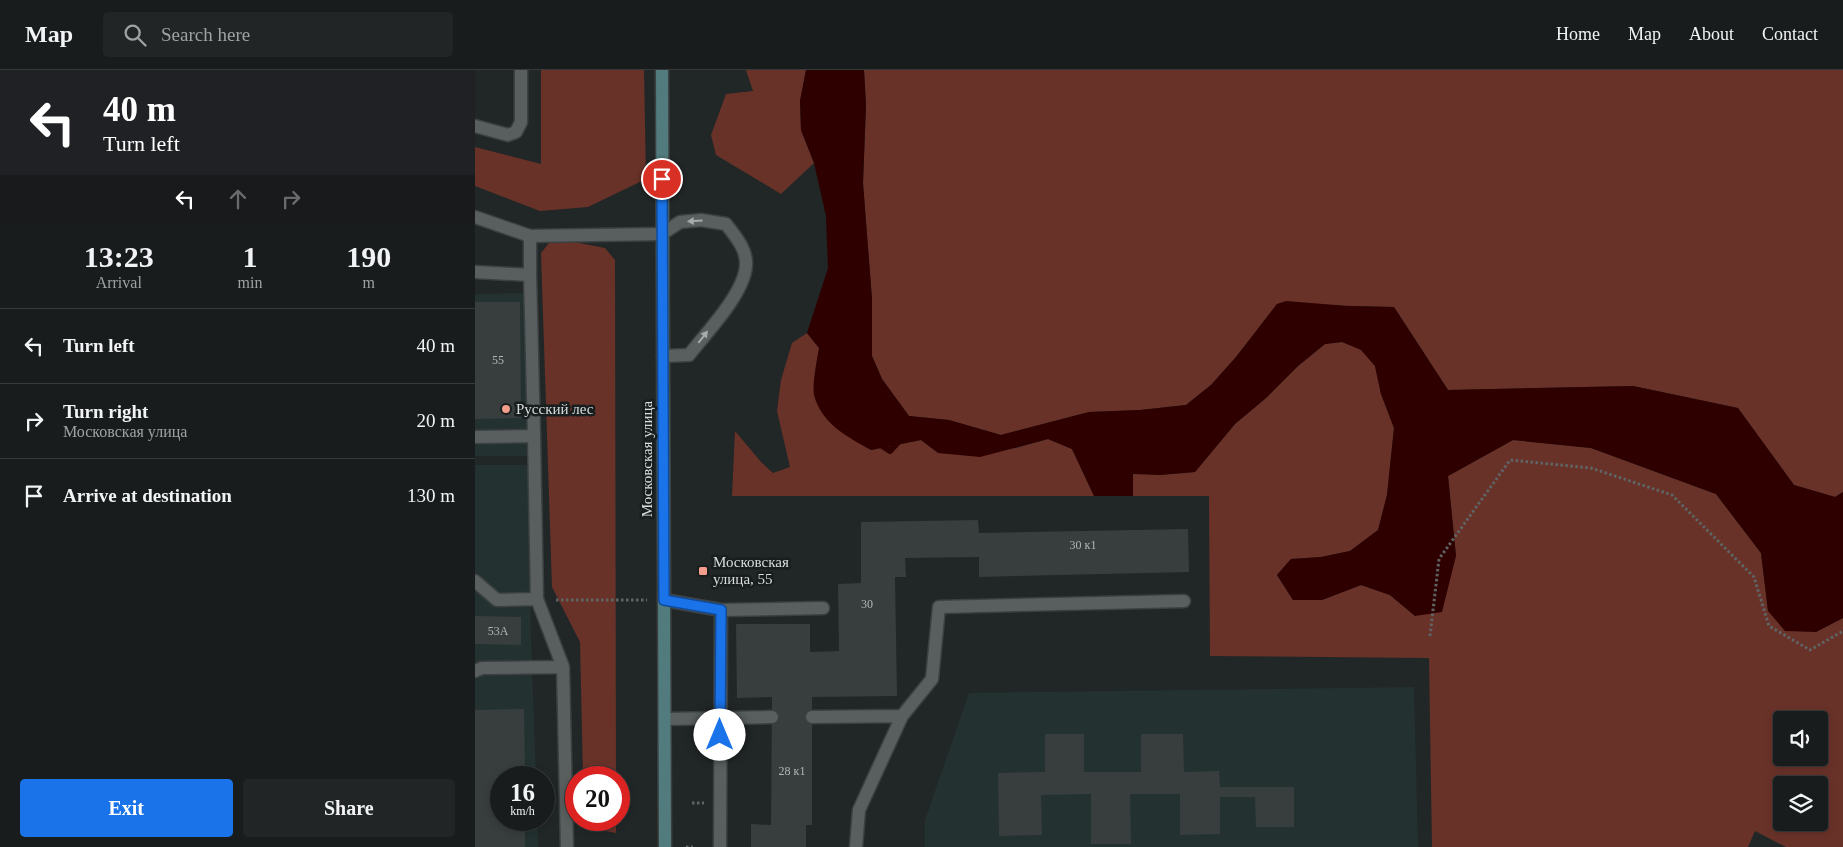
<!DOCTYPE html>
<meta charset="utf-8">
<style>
body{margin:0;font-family:"Times New Roman",serif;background:#222525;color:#f1f3f6;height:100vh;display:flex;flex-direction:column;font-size:19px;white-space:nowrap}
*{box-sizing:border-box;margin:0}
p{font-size:16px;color:#9fa1a3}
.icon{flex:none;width:28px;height:28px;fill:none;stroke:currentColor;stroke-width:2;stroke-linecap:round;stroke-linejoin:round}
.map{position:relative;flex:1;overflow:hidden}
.sheet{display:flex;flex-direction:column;background:#191c1c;width:475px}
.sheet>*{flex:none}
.banner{background:#202124;color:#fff;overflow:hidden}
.tools{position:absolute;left:1298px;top:641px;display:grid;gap:10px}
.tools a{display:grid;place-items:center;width:55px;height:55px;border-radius:5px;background:#191c1c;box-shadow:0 2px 8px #0003,0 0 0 1px #373a3b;font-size:25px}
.speed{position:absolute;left:15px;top:696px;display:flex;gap:10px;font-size:25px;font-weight:700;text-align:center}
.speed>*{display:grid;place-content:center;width:65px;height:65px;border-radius:50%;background:#191c1c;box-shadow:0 2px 8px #0003,0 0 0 1px #373a3b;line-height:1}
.speed small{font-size:12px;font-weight:400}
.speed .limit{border:8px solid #d22;background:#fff;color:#111}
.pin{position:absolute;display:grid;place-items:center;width:42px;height:42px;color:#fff;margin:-21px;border:2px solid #fff;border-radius:50%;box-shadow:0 1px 5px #0007}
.me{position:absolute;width:55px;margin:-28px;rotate:0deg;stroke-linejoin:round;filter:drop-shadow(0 0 4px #0008)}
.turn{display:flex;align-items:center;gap:18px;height:105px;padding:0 20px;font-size:22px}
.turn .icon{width:65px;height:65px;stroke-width:2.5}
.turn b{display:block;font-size:35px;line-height:42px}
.lanes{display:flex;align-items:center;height:48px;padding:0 20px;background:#0003;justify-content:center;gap:25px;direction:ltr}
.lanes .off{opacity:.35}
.eta{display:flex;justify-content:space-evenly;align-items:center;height:85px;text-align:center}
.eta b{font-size:30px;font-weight:800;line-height:35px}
.action{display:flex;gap:10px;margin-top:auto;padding:10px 20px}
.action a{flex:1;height:58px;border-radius:5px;background:#1a73e8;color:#fff;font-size:20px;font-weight:800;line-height:58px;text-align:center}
.action a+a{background:#222525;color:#f1f3f6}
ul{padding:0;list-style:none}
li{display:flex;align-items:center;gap:15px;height:75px;padding:0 20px;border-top:1px solid #373a3b}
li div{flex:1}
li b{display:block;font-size:19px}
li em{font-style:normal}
header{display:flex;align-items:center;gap:30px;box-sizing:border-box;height:70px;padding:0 25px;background:#191c1c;border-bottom:1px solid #373a3b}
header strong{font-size:24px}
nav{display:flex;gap:28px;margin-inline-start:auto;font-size:18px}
.search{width:350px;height:45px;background:#222525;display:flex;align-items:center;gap:12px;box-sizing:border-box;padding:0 18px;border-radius:5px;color:#9fa1a3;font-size:19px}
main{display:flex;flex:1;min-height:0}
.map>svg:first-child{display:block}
.built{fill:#243131}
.green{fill:#693229;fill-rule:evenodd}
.water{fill:#2e0100}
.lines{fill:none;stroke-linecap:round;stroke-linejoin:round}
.stream{stroke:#2e0100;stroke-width:6}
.building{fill:#383e3d}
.lane-casing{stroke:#3c4040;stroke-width:15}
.street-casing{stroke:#3c4040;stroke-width:15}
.secondary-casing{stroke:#3c4040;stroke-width:15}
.path{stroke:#5f6464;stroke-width:3;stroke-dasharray:2.5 2.5;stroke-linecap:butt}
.lane{stroke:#595f5f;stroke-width:12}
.street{stroke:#595f5f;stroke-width:12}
.secondary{stroke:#517b7c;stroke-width:12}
.oneway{fill:#a6abab}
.route-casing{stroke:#114b97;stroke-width:12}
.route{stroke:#1a73e8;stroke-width:9}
.poi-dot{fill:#f49d8d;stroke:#181d1d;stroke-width:2}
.labels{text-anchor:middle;stroke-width:5;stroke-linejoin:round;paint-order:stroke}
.number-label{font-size:12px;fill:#b1b5b5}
.poi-label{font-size:15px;fill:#d9dddd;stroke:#181d1d;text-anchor:start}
.street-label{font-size:15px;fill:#d9dddd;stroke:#181d1d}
</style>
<header>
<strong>Map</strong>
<div class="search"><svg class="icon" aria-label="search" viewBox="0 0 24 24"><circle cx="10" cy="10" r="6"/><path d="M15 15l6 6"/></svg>Search here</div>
<nav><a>Home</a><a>Map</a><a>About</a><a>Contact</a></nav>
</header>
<main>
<section class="sheet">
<div class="banner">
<div class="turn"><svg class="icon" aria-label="left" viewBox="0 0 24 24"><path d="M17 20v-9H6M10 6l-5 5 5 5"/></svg><div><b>40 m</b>Turn left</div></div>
<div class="lanes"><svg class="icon" aria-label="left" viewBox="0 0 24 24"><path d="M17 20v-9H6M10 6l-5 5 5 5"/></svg><svg class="icon off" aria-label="ahead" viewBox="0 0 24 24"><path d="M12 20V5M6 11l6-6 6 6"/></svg><svg class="icon off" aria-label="right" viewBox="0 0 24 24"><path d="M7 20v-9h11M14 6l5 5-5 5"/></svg></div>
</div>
<div class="eta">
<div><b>13:23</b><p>Arrival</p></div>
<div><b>1</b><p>min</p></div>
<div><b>190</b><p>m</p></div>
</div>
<ul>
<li><svg class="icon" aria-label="left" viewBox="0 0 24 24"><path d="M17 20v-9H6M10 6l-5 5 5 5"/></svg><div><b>Turn left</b></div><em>40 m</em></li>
<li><svg class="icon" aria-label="right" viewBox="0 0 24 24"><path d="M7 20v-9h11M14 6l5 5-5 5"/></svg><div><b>Turn right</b><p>Московская улица</p></div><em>20 m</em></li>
<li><svg class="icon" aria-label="arrive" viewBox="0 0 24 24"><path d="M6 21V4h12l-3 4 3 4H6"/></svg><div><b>Arrive at destination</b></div><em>130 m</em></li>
</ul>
<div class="action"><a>Exit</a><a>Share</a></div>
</section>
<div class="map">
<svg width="1368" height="777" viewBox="0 0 1368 777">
<rect width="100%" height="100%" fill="#212626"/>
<!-- built -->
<path class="built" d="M 50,223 L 55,386 L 0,386 L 0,224 Z
M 0,395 L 53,395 L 56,566 L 61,707 L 26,708 L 26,750 L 62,750 L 63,777 L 0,777 Z
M 939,617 L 943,777 L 450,777 L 450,750 L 494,623 Z"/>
<!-- green -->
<path class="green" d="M 66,0 L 169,0 L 171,109 L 113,137 L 65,141 L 0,116 L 0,77 L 66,94 Z
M 271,0 L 331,0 L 325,31 L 326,60 L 339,93 L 306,124 L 241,85 L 236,65 L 251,24 L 278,21 Z
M 389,0 L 1368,0 L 1368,422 L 1360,427 L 1319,415 L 1263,338 L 1158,316 L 973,320 L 919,237 L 802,234 L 761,287 L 736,315 L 711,335 L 665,340 L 614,342 L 526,365 L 474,350 L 434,346 L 407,309 L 397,286 L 397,229 L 388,113 L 391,35 Z
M 78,168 L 130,178 L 140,190 L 141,707 L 108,707 L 105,572 L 77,517 L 66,183 Z
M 332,263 L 344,278 L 339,324 L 396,380 L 446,370 L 464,383 L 541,378 L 573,369 L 597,379 L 619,426 L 257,426 L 260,361 L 286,392 L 298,403 L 315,397 L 302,341 L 306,310 L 317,273 Z
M 867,272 L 886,279 L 900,296 L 906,324 L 919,358 L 912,425 L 903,460 L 875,481 L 846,487 L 816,489 L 802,505 L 818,530 L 847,530 L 886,515 L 915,525 L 940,546 L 981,486 L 973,406 L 1038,370 L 1116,378 L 1241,424 L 1286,483 L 1293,541 L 1341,562 L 1368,548 L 1368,777 L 1311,777 L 1280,761 L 1273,777 L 957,777 L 954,588 L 735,586 L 734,426 L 658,426 L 658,403 L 685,405 L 720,402 L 760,354 L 791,328 L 823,296 L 850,274 ZM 1306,650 L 1344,650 L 1344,688 L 1306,688 ZM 1306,715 L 1344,715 L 1344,752 L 1306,752 Z
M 109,750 L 141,750 L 141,763 L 109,757 Z"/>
<!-- water -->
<path class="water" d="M 331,0 L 389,0 L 391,35 L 388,113 L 397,229 L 397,286 L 407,309 L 434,346 L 474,350 L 526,365 L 614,342 L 665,340 L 711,335 L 736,315 L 761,287 L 802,234 L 811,231 L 873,236 L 919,237 L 973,320 L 1158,316 L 1263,338 L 1319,415 L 1360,427 L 1368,422 L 1368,548 L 1341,562 L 1310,561 L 1293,541 L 1286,483 L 1241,424 L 1116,378 L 1038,370 L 973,406 L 981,486 L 967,542 L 940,546 L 915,525 L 886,515 L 847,530 L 818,530 L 802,505 L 816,489 L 846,487 L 875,481 L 903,460 L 912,425 L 919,358 L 906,324 L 900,296 L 886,280 L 867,272 L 850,274 L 823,296 L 791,328 L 760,354 L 720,402 L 685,405 L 658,404 L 658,426 L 619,426 L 597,379 L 573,369 L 505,387 L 463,383 L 446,370 L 396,380 C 372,367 346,353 339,325 C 337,315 342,289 344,278 L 332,263 L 353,198 L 351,146 L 339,93 L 326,60 L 325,31 Z"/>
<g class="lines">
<!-- stream -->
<path class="stream" d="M 403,373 L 415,381 L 426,369"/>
</g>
<!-- building -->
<path class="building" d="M 0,232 L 45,232 L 46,348 L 0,349 Z
M 503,450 L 504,463 L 713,459 L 714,502 L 504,507 L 504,487 L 430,488 L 431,507 L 420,507 L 422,626 L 337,627 L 337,755 L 331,755 L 331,777 L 276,777 L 276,754 L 296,755 L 297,627 L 262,628 L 261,554 L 335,554 L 335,582 L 364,581 L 363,514 L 386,513 L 386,452 Z
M 0,546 L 46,547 L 46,575 L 0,574 Z
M 49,639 L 50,708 L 26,708 L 26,750 L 50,750 L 50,777 L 0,777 L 0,640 Z
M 570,664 L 609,664 L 609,702 L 666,702 L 666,664 L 708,664 L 709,702 L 744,701 L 745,717 L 819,717 L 819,757 L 781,757 L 780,727 L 745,727 L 745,764 L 705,765 L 705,724 L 655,724 L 656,774 L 616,774 L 616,724 L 566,725 L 567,765 L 524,766 L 523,703 L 570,702 Z"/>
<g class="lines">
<defs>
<path id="lane" d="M 0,56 L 33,65 L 41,62 L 46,52 L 46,0
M 187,164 L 205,152 L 226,150 L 251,154 C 260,166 272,179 271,195 C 270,223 231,263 214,285 L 188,286
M 0,202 L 55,205 L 55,166
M 55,205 L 59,366
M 0,367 L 59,366 L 62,529 L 88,597 L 92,777
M 0,511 L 22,530 L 62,529
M 189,530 L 246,540 L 348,538
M 0,601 L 7,598 L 88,597
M 337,647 L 427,646
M 190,649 L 297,647
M 245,777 L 246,540
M 381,777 L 384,740 L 427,646 L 457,609 L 464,537 L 709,531"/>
<path id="street" d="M 0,147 L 55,166 L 187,164"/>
<path id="secondary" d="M 187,0 L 190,777"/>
</defs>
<!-- lane casing -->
<use href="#lane" class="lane-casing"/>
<!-- street casing -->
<use href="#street" class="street-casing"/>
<!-- secondary casing -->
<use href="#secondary" class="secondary-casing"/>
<!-- path -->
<path class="path" d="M 81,530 L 172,530
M 955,566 L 964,489 L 1035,390 L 1116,398 L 1197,425 L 1279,507 L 1294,556 L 1335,580 L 1368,561
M 217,733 L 229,733
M 211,777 L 218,777"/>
<!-- lane -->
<use href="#lane" class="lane"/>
<!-- street -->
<use href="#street" class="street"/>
<!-- secondary -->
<use href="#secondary" class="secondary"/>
</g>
<!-- one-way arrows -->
<defs><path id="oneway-solid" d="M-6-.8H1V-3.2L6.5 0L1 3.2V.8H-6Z" transform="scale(1.25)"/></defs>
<g class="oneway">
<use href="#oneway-solid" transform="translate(220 151) rotate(177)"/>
<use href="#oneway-solid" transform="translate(228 267) rotate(-52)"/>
</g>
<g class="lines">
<defs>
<path id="route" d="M 187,109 L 189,530 L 246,540 L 245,665"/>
</defs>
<!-- route casing -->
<use href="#route" class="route-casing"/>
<!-- route -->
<use href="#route" class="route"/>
</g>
<!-- markers -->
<g class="poi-dot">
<circle cx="31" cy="339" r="5"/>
<rect x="223" y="496" width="10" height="10" rx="2.5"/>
</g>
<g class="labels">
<!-- number labels -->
<g class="number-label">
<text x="23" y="294">55</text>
<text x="608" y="479">30 к1</text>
<text x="392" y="538">30</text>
<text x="23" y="565">53А</text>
<text x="317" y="705">28 к1</text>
</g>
<!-- poi labels -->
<g class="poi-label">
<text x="41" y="344">Русский лес</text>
<text x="238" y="497">Московская<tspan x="238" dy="17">улица, 55</tspan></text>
</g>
<!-- street labels -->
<g class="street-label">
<text transform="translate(172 389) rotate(-90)" y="5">Московская улица</text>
</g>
</g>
</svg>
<div class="tools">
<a><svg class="icon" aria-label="sound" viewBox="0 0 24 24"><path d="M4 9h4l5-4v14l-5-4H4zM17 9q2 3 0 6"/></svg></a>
<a><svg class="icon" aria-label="layers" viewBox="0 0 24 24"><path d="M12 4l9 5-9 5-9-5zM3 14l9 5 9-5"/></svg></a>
</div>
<div class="speed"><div>16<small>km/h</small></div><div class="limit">20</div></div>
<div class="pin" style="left:187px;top:109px;background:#d93025"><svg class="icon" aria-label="arrive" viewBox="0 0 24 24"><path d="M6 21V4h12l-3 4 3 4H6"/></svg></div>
<svg class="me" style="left:245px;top:665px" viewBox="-20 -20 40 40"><circle r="19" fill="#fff"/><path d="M0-13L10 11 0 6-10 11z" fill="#1a73e8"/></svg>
</div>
</main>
